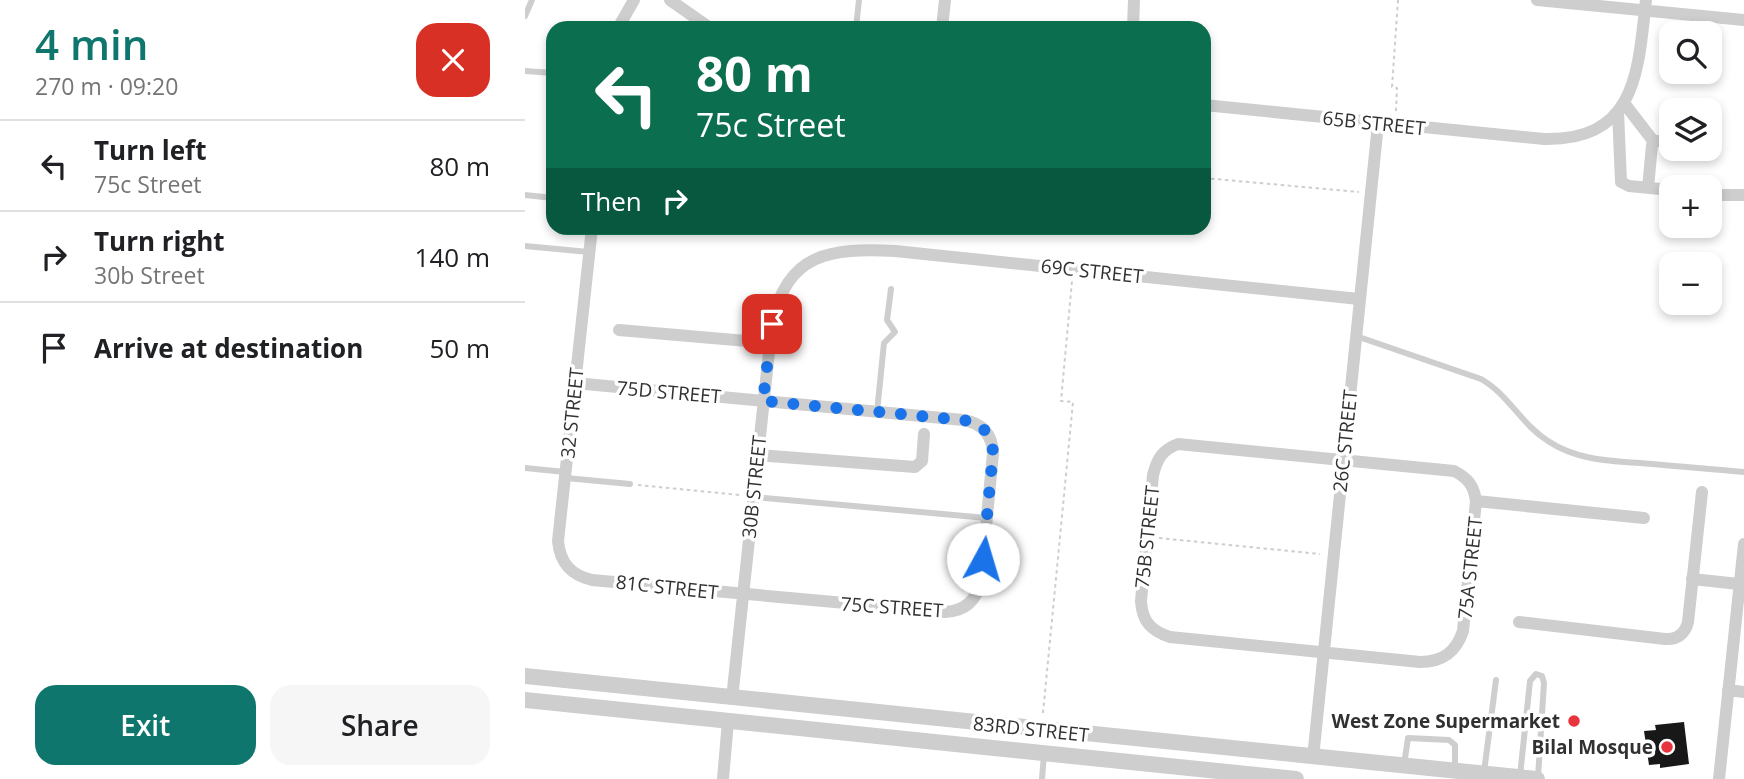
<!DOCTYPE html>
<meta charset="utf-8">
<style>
body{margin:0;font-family:"Open Sans",sans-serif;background:#f6f6f6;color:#202124;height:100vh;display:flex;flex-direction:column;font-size:26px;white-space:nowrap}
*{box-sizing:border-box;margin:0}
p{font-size:23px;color:#757577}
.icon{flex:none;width:38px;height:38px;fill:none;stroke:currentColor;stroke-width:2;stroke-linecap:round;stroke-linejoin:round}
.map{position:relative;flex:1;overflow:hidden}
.panel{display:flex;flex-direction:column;background:#fff;width:525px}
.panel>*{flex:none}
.guide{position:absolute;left:21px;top:21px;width:665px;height:214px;border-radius:21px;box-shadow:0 4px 10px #0003;background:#0b6e4f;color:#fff;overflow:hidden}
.buttons{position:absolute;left:1134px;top:21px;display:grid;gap:14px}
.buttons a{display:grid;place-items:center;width:63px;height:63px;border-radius:14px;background:#fff;box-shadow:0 4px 10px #0003;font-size:35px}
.pin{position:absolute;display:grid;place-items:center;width:60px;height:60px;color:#fff;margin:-30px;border-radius:14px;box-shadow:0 4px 10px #0006}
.me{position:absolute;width:77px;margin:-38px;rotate:6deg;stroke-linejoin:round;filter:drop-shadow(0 0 5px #0008)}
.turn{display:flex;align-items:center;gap:24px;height:147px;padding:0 35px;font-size:32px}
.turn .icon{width:91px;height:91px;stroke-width:2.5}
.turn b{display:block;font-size:49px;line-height:60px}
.then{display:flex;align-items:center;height:66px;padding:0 35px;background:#0003;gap:14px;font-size:26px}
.round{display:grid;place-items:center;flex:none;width:74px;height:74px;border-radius:21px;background:#f6f6f6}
.head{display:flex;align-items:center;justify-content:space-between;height:119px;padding:0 35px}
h1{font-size:42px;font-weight:600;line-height:52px;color:#0f766e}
.button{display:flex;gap:14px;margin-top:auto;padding:14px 35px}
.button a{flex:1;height:80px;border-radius:21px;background:#0f766e;color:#fff;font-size:28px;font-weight:600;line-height:80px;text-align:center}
.button a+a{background:#f6f6f6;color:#202124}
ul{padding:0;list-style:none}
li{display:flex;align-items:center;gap:21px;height:91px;padding:0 35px;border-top:2px solid #e0e0e0}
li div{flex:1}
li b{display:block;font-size:26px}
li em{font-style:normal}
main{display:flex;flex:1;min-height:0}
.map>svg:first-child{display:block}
.building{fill:#181818}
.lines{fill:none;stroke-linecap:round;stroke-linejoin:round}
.path{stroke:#cecece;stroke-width:2;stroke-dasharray:3.5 3.5;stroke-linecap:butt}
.service{stroke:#cecece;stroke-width:6}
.minor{stroke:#cecece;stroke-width:12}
.tertiary{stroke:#cecece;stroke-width:16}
.route{stroke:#1a73e8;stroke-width:12;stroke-dasharray:0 21.6}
.poi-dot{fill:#e7343f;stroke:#fff;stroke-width:2.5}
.labels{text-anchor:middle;stroke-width:7;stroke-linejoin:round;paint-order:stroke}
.street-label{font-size:19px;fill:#313131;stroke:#fff}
.poi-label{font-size:19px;font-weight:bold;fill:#313131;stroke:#fff;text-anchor:end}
</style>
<main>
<section class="panel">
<div class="head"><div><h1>4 min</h1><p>270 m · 09:20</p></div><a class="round" style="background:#d93025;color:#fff"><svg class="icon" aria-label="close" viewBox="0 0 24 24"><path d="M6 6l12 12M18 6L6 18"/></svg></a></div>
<ul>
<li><svg class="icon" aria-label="left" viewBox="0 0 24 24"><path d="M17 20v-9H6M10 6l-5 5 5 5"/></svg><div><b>Turn left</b><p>75c Street</p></div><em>80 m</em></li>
<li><svg class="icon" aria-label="right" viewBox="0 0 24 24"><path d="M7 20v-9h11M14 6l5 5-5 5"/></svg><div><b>Turn right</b><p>30b Street</p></div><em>140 m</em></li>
<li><svg class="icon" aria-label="arrive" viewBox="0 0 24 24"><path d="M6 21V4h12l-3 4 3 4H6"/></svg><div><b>Arrive at destination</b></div><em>50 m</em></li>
</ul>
<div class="button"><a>Exit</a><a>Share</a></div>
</section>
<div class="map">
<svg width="1219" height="779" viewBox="0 0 1219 779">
<rect width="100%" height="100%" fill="#fff"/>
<!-- building -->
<path class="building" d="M 1159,722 L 1164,764 L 1135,768 L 1135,764 L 1124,765 L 1119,731 L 1131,730 L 1130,725 Z"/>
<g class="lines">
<!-- path -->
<path class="path" d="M 871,111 L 872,88 L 867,87 L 873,0
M 679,178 L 834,192
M 113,485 L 215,495
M 634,538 L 795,554
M 518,713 L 548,402 L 536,401 L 547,281"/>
<!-- service -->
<path class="service" d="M 0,16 L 7,0
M 331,28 L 334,0
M 0,71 L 28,73
M 0,195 L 28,198
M 0,246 L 64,252
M 831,336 L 956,379 C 983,394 997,425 1023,441 C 1054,462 1092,461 1127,464 C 1158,467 1188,469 1219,472
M 352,412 L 359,343 L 370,332 L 362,320 L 366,289
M 0,468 L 40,472
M 41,478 L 105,484
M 228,497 L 462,518
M 879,765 L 883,738 L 924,740 L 930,745 L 930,770
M 959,772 L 971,680
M 995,776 L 1005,681 L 1011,674 L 1017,676 L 1019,683 L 1013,777
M 517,779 L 519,755"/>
<!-- minor -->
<path class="minor" d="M 145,0 L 185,28
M 1012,0 L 1219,20
M 93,28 L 109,0
M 417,28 L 420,0
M 608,28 L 609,0
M 1099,103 L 1129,142
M 679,105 L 1019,139 C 1112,141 1113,71 1121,0
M 1093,111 L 1096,182 L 1104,186 L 1146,190
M 1123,188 L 1127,145 L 1131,141 L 1146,141
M 1185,195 L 1219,195
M 94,330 L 245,343
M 50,383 L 438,420 C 457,423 467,434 468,453 L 456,580 C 452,600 440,611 420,612 L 67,580 C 46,575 35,563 33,541 L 67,228
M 653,444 L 929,471 C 943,478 949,486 951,501 L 938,631 C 931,652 918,662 895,662 L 645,637 C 626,631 617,621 616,601 L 628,475 C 632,459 637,450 653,444 Z
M 232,455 L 390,467 L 397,461 L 399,434
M 951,501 L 1119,518
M 1167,579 L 1214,584
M 994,622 L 1140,639 C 1152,640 1160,634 1163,622 L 1177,492
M 1203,690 L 1219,692
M 207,699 L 247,324 C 262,252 306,248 370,251 L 834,299
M 788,758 L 853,124
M 198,779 L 203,721
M 1194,779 L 1219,544"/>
<!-- tertiary -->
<path class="tertiary" d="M 0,676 L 1012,779
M 0,700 L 771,779"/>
</g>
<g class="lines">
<!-- route -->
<path class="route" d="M 247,324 L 238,401 L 438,420 C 457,423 467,434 468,453 L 458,559"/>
</g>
<!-- markers -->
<g class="poi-dot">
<circle cx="1049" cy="721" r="7"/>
<circle cx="1142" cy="747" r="7"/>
</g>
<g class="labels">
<!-- street labels -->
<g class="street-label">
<text transform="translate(849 123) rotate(6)" y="7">65B STREET</text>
<text transform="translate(567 271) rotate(6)" y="7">69C STREET</text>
<text transform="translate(144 392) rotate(5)" y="7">75D STREET</text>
<text transform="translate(47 413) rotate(-84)" y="7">32 STREET</text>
<text transform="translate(820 441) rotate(-84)" y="7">26C STREET</text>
<text transform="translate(229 487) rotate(-84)" y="7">30B STREET</text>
<text transform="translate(622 537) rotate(-84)" y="7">75B STREET</text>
<text transform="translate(945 568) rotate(-84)" y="7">75A STREET</text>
<text transform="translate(142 587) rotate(6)" y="7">81C STREET</text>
<text transform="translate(367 607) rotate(4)" y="7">75C STREET</text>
<text transform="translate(506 729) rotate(6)" y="7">83RD STREET</text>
</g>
<!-- poi labels -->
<g class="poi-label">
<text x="1035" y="728">West Zone Supermarket</text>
<text x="1128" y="754">Bilal Mosque</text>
</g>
</g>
</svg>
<div class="buttons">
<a><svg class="icon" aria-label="search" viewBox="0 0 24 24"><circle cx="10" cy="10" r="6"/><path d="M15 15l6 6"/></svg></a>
<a><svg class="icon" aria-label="layers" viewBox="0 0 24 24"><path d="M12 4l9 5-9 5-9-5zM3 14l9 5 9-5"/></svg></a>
<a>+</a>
<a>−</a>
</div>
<div class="pin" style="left:247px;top:324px;background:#d93025"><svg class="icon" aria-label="arrive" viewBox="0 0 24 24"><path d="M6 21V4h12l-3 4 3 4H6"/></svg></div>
<svg class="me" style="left:458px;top:559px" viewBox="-20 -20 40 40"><circle r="19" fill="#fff"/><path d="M0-13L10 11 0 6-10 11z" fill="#1a73e8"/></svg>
<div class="guide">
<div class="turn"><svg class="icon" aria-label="left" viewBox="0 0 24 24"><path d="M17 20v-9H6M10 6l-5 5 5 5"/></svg><div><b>80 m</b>75c Street</div></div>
<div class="then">Then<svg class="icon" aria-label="right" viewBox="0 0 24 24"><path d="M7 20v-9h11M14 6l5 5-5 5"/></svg></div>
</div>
</div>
</main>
